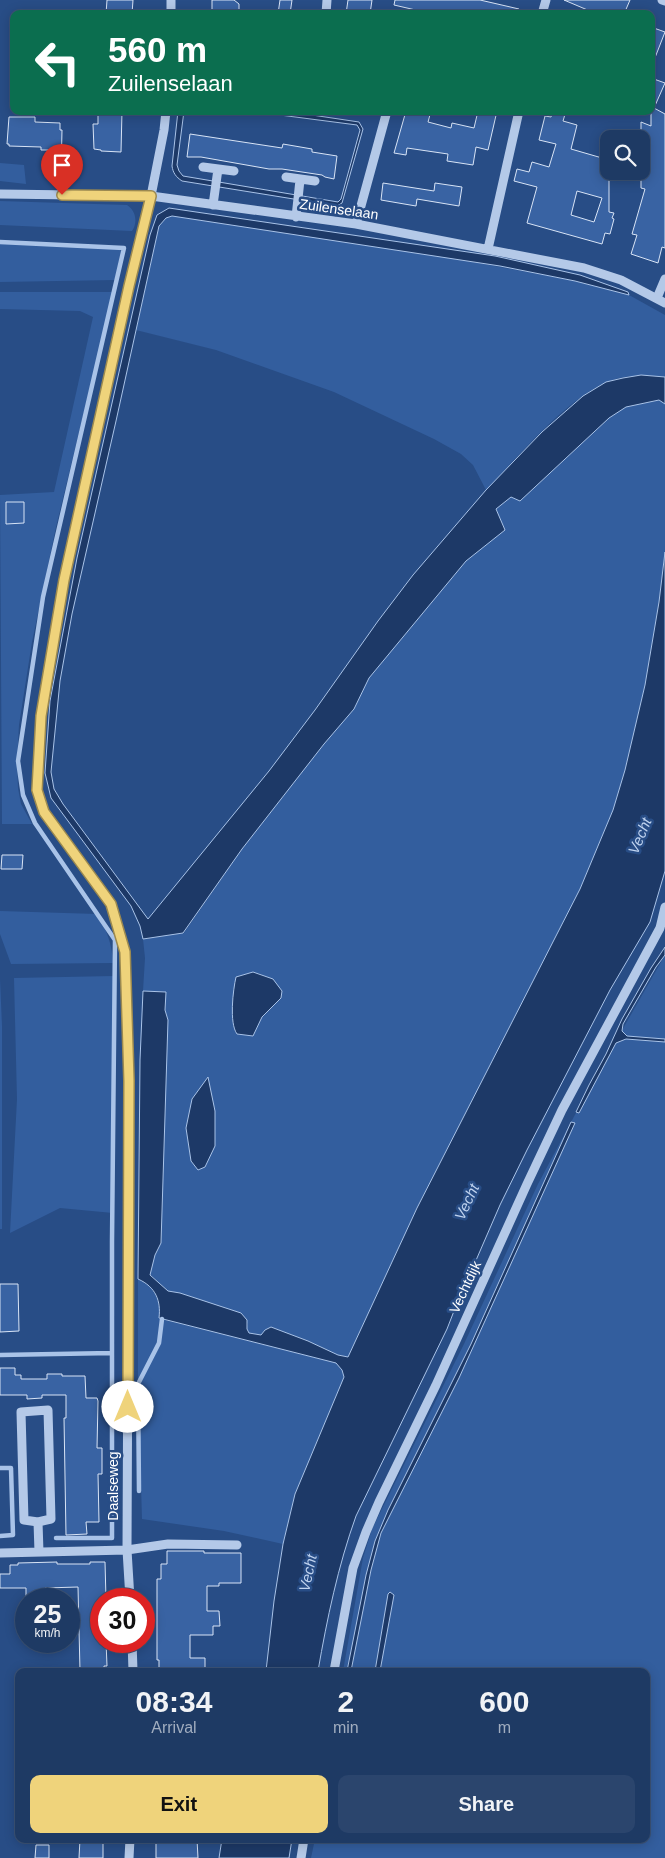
<!DOCTYPE html>
<style>
body{margin:0;font-family:Helvetica,sans-serif;background:#2b456d;color:#f1f3f6;height:100vh;display:flex;flex-direction:column;font-size:19px;white-space:nowrap}
*{box-sizing:border-box;margin:0}
p{font-size:16px;color:#a1adbf}
.icon{flex:none;width:28px;height:28px;fill:none;stroke:currentColor;stroke-width:2;stroke-linecap:round;stroke-linejoin:round}
.map{position:relative;flex:1;overflow:hidden}
.sheet{position:absolute;left:15px;top:1668px;width:635px;height:175px;display:flex;flex-direction:column;background:#1e3a64;border-radius:10px;box-shadow:0 2px 12px #0003,0 0 0 1px #3c5478}
.sheet>*{flex:none}
.hud{position:absolute;left:10px;top:10px;width:645px;height:105px;border-radius:10px;box-shadow:0 2px 12px #0003,0 0 0 1px #3c5478;background:#0b6e4f;color:#fff;overflow:hidden}
.fabs{position:absolute;left:600px;top:130px;display:grid;gap:10px}
.fabs a{display:grid;place-items:center;width:50px;height:50px;border-radius:10px;background:#1e3a64;box-shadow:0 2px 12px #0003,0 0 0 1px #3c5478;font-size:25px}
.speed{position:absolute;left:15px;top:1588px;display:flex;gap:10px;font-size:25px;font-weight:700;text-align:center}
.speed>*{display:grid;place-content:center;width:65px;height:65px;border-radius:50%;background:#1e3a64;box-shadow:0 2px 12px #0003,0 0 0 1px #3c5478;line-height:1}
.speed small{font-size:12px;font-weight:400}
.speed .limit{border:8px solid #d22;background:#fff;color:#111}
.pin{position:absolute;display:grid;place-items:center;width:42px;height:42px;color:#fff;margin:-51px -21px;border-radius:50% 50% 50% 0;rotate:-45deg;box-shadow:0 0 5px #0007}
.pin .icon{rotate:45deg}
.me{position:absolute;width:55px;margin:-28px;rotate:0deg;stroke-linejoin:round;filter:drop-shadow(0 0 4px #0008)}
.turn{display:flex;align-items:center;gap:18px;height:105px;padding:0 15px;font-size:22px}
.turn .icon{width:65px;height:65px;stroke-width:2.5}
.turn b{display:block;font-size:35px;line-height:42px}
.eta{display:flex;justify-content:space-evenly;align-items:center;height:85px;text-align:center}
.eta b{font-size:30px;font-weight:800;line-height:35px}
.action{display:flex;gap:10px;margin-top:auto;padding:10px 15px}
.action a{flex:1;height:58px;border-radius:10px;background:#efd37b;color:#111;font-size:20px;font-weight:800;line-height:58px;text-align:center}
.action a+a{background:#2b456d;color:#f1f3f6}
.map>svg:first-child{display:block}
.green{fill:#335e9e;fill-rule:evenodd}
.water{fill:#1d3967;stroke:#a9c3e8}
.lines{fill:none;stroke-linecap:round;stroke-linejoin:round}
.stream{stroke:#a9c3e8;stroke-width:4.5}
.building{fill:#3963a3;stroke:#d8e4f6;fill-rule:evenodd}
.minor{stroke:#b4c9e8;stroke-width:9}
.route-casing{stroke:#9b8950;stroke-width:12}
.route{stroke:#efd37b;stroke-width:9}
.labels{text-anchor:middle;stroke-width:5;stroke-linejoin:round;paint-order:stroke}
.street-label{font-size:14px;fill:#fff;stroke:#284d86}
.water-label{font-size:15px;font-style:italic;fill:#c0d3ef;stroke:#284d86}
</style>
<div class="map">
<svg width="665" height="1858" viewBox="0 0 665 1858">
<rect width="100%" height="100%" fill="#284d86"/>
<!-- green -->
<path class="green" d="M 0,163 L 24,165 L 26,184 L 0,181 Z
M 0,201 L 127,205 C 136,211 138,222 132,231 L 0,225 Z
M 172,216 L 457,259 L 575,281 L 629,295 L 665,315 L 665,377 C 646,375 623,374 605,383 C 563,402 519,456 486,490 L 473,465 L 461,454 L 434,439 L 334,392 L 216,350 L 136,330 L 159,226 L 166,218 Z
M 0,242 L 119,249 L 121,251 L 115,280 L 0,282 Z
M 0,292 L 113,292 L 56,527 L 32,642 L 19,725 L 17,763 L 18,788 L 21,804 L 32,824 L 2,824 L 0,495 L 54,492 L 93,317 L 80,311 L 0,309 Z
M 660,400 L 665,404 L 665,552 L 659,602 L 645,685 L 625,770 L 613,810 L 580,889 L 417,1208 L 348,1357 L 338,1355 L 308,1341 L 271,1327 L 265,1330 L 261,1335 L 249,1333 L 247,1329 L 248,1324 L 241,1313 L 180,1293 L 168,1291 L 150,1274 L 155,1255 L 161,1243 L 168,1020 L 165,1010 L 166,992 L 143,991 L 145,958 L 143,939 L 184,933 L 242,849 L 324,744 L 354,709 L 369,678 L 466,561 L 505,530 L 496,509 L 511,497 L 520,501 L 609,418 L 626,407 ZM 253,972 L 261,974 L 281,998 L 245,1035 C 244,1035 238,1034 237,1034 C 229,1028 234,986 237,977 Z
M 0,911 L 97,914 C 107,930 112,944 113,963 L 11,964 L 0,934 Z
M 665,955 L 665,1858 L 311,1858 L 315,1839 L 646,1839 L 646,1671 L 343,1671 L 363,1558 L 372,1529 L 464,1344 L 538,1184 L 593,1081 Z
M 114,976 L 113,1213 L 60,1208 L 10,1233 L 17,1099 L 14,978 Z
M 0,979 L 2,1026 L 2,1229 L 0,1229 Z
M 138,1279 C 156,1287 160,1301 160,1319 L 336,1363 L 342,1370 L 344,1379 L 295,1494 L 283,1544 L 224,1531 L 142,1519 L 138,1384 Z"/>
<!-- water -->
<path class="water" d="M 178,111 L 184,111 L 177,165 L 179,171 L 183,176 L 338,202 L 341,199 L 360,130 L 357,125 L 249,111 L 285,111 L 359,122 L 363,129 L 342,203 L 337,206 L 182,181 C 176,177 173,173 172,166 Z
M 169,208 L 495,256 L 580,275 L 628,292 L 629,295 L 575,281 L 500,266 L 172,216 L 166,218 L 159,226 L 116,421 L 72,614 L 60,681 L 51,772 L 54,789 L 63,804 L 148,919 L 269,771 L 315,710 L 378,621 L 413,575 L 486,490 L 542,432 L 583,396 L 606,382 L 623,378 L 641,375 L 665,377 L 665,404 L 659,400 L 626,407 L 609,418 L 520,501 L 511,497 L 496,509 L 505,530 L 466,561 L 369,678 L 354,709 L 324,744 L 242,849 L 183,933 L 143,939 L 140,926 L 131,906 L 51,798 L 45,773 L 50,701 L 77,558 L 150,235 L 157,215 Z
M 665,552 L 665,871 L 650,922 L 610,990 L 527,1150 L 500,1205 L 454,1311 L 447,1329 L 356,1516 C 338,1566 327,1619 318,1671 L 266,1671 L 274,1601 L 283,1544 L 295,1494 L 344,1377 L 342,1370 L 336,1363 L 159,1318 C 161,1301 156,1287 138,1279 L 140,1060 L 143,991 L 166,992 L 165,1010 L 168,1020 L 161,1243 L 155,1255 L 150,1275 L 168,1291 L 180,1293 L 241,1313 L 247,1320 L 247,1329 L 249,1333 L 261,1335 L 265,1330 L 271,1327 L 308,1341 L 338,1355 L 348,1357 L 417,1208 L 580,889 L 613,810 L 625,770 L 645,685 L 659,602 Z
M 665,947 L 665,955 L 656,967 L 623,1024 L 622,1031 L 627,1036 L 665,1039 L 665,1042 L 626,1039 L 616,1043 L 579,1113 L 576,1112 L 589,1085 L 606,1054 L 622,1019 L 651,968 Z
M 253,972 L 273,979 L 282,991 L 281,998 L 262,1017 L 253,1036 L 237,1034 C 229,1023 233,990 236,977 Z
M 208,1077 L 215,1111 L 215,1146 L 205,1167 L 198,1170 L 191,1161 L 186,1128 L 192,1099 Z
M 571,1122 L 575,1123 L 459,1378 L 381,1533 L 371,1570 L 351,1671 L 347,1671 L 366,1575 L 375,1541 L 388,1510 L 471,1344 Z
M 390,1592 L 394,1595 L 380,1671 L 375,1671 L 388,1594 Z
M 222,1839 L 292,1839 L 289,1858 L 219,1858 Z"/>
<g class="lines">
<!-- stream -->
<path class="stream" d="M 0,242 L 124,248 L 43,597 L 18,761 L 23,795 L 35,823 L 115,940 L 112,1242 L 112,1538 L 56,1538
M 0,1355 L 112,1353
M 0,1468 L 11,1468 L 13,1535 L 0,1536
M 139,1491 L 138,1384 L 159,1343 L 162,1319"/>
</g>
<!-- building -->
<path class="building" d="M 107,0 L 133,0 L 132,14 L 106,14 Z
M 212,0 L 234,0 L 239,4 L 239,14 L 212,14 Z
M 280,0 L 292,0 L 290,14 L 278,14 Z
M 348,0 L 372,0 L 370,14 L 346,14 Z
M 395,0 L 480,0 L 519,9 L 518,14 L 433,14 L 394,5 Z
M 564,0 L 630,0 L 624,14 L 597,14 Z
M 651,27 L 665,32 L 651,68 Z
M 651,78 L 665,83 L 654,108 L 665,114 L 665,248 L 662,247 L 658,263 L 631,254 L 637,235 L 632,234 L 645,189 L 641,188 L 641,122 L 651,126 Z
M 98,111 L 122,111 L 121,152 L 101,151 L 101,150 L 94,149 L 93,124 L 98,124 Z
M 406,111 L 431,111 L 428,122 L 451,128 L 452,123 L 474,128 L 478,111 L 497,111 L 488,150 L 476,147 L 473,165 L 447,161 L 448,154 L 407,148 L 406,155 L 394,153 Z
M 553,111 L 566,111 L 563,121 L 577,125 L 571,149 L 609,160 L 609,212 L 614,213 L 612,218 L 614,219 L 610,234 L 605,233 L 602,244 L 527,223 L 537,187 L 514,181 L 517,169 L 529,172 L 532,162 L 549,167 L 556,144 L 539,140 L 545,116 L 551,117 ZM 577,191 L 602,198 L 594,222 L 571,215 Z
M 9,117 L 35,117 L 35,122 L 60,123 L 60,130 L 62,130 L 61,174 L 48,174 L 49,150 L 41,150 L 41,147 L 9,146 L 9,144 L 7,144 Z
M 190,134 L 282,148 L 283,144 L 312,149 L 312,152 L 337,156 L 334,179 L 325,177 L 322,175 L 282,169 L 269,169 L 201,157 L 187,157 Z
M 383,183 L 434,191 L 435,183 L 462,187 L 459,206 L 417,199 L 416,206 L 381,200 Z
M 6,502 L 24,502 L 24,523 L 6,524 Z
M 2,855 L 23,855 L 22,869 L 1,869 Z
M 0,1284 L 18,1284 L 19,1331 L 0,1332 Z
M 0,1368 L 15,1368 L 15,1375 L 21,1375 L 21,1379 L 47,1379 L 47,1374 L 62,1374 L 62,1376 L 85,1376 L 86,1398 L 97,1398 L 98,1401 L 97,1448 L 102,1448 L 102,1474 L 98,1474 L 99,1522 L 86,1522 L 87,1534 L 66,1535 L 64,1418 L 66,1418 L 66,1395 L 42,1395 L 42,1398 L 27,1399 L 27,1395 L 0,1395 Z
M 167,1551 L 204,1551 L 204,1553 L 241,1553 L 241,1583 L 219,1583 L 219,1586 L 207,1586 L 207,1611 L 219,1611 L 220,1626 L 213,1626 L 213,1635 L 190,1635 L 190,1658 L 205,1658 L 205,1671 L 159,1671 L 159,1660 L 157,1660 L 157,1579 L 161,1579 L 161,1564 L 167,1564 Z
M 57,1562 L 57,1564 L 90,1564 L 90,1562 L 105,1562 L 106,1599 L 101,1599 L 101,1641 L 106,1641 L 107,1666 L 104,1666 L 104,1671 L 80,1671 L 78,1587 L 45,1588 L 46,1599 L 26,1599 L 26,1588 L 0,1588 L 0,1574 L 10,1574 L 10,1565 L 18,1565 L 18,1563 Z
M 80,1839 L 103,1840 L 103,1858 L 79,1858 Z
M 161,1839 L 197,1839 L 198,1858 L 156,1858 L 156,1842 Z
M 36,1845 L 49,1845 L 49,1858 L 35,1858 Z"/>
<g class="lines">
<!-- minor -->
<path class="minor" d="M 171,0 L 171,14
M 662,0 L 665,1
M 326,14 L 327,0
M 542,14 L 546,0
M 203,167 L 234,171
M 286,177 L 315,181
M 0,194 L 151,196 L 356,224 L 584,268 L 621,280 L 665,303
M 213,205 L 218,169
M 296,217 L 300,180
M 356,224 L 387,111
M 488,249 L 519,111
M 657,298 L 665,279
M 38,1522 L 51,1519 L 48,1410 L 21,1412 L 24,1520 L 38,1522 L 39,1552
M 0,1553 L 127,1550 L 168,1544 L 237,1545
M 130,1599 L 127,1550 L 129,1081 L 125,952 L 111,904 L 44,812 L 37,790 L 41,716 L 64,580 L 129,286 L 151,196 L 164,130 L 166,111
M 132,1641 L 133,1671
M 334,1671 L 353,1568 L 366,1532 L 379,1502 L 436,1385 L 527,1184 L 562,1110 L 660,928 L 665,907
M 129,1858 L 130,1839
M 301,1858 L 304,1839"/>
</g>
<g class="lines">
<defs>
<path id="route" d="M 62,195 L 151,196 L 129,286 L 64,580 L 41,716 L 37,790 L 44,812 L 111,904 L 125,952 L 129,1081 L 128,1407"/>
</defs>
<!-- route casing -->
<use href="#route" class="route-casing"/>
<!-- route -->
<use href="#route" class="route"/>
</g>
<g class="labels">
<!-- street labels -->
<g class="street-label">
<text transform="translate(339 209) rotate(8)" y="5">Zuilenselaan</text>
<text transform="translate(465 1287) rotate(-65)" y="5">Vechtdijk</text>
<text transform="translate(113 1486) rotate(-90)" y="5">Daalseweg</text>
</g>
<!-- water labels -->
<g class="water-label">
<text transform="translate(640 836) rotate(-67)" y="5">Vecht</text>
<text transform="translate(467 1202) rotate(-65)" y="5">Vecht</text>
<text transform="translate(308 1573) rotate(-78)" y="5">Vecht</text>
</g>
</g>
</svg>
<div class="fabs">
<a><svg class="icon" aria-label="search" viewBox="0 0 24 24"><circle cx="10" cy="10" r="6"/><path d="M15 15l6 6"/></svg></a>
</div>
<div class="speed"><div>25<small>km/h</small></div><div class="limit">30</div></div>
<div class="pin" style="left:62px;top:195px;background:#d93025"><svg class="icon" aria-label="arrive" viewBox="0 0 24 24"><path d="M6 21V4h12l-3 4 3 4H6"/></svg></div>
<svg class="me" style="left:128px;top:1407px" viewBox="-20 -20 40 40"><circle r="19" fill="#fff"/><path d="M0-13L10 11 0 6-10 11z" fill="#efd37b"/></svg>
<div class="hud">
<div class="turn"><svg class="icon" aria-label="left" viewBox="0 0 24 24"><path d="M17 20v-9H6M10 6l-5 5 5 5"/></svg><div><b>560 m</b>Zuilenselaan</div></div>
</div>
<section class="sheet">
<div class="eta">
<div><b>08:34</b><p>Arrival</p></div>
<div><b>2</b><p>min</p></div>
<div><b>600</b><p>m</p></div>
</div>
<div class="action"><a>Exit</a><a>Share</a></div>
</section>
</div>
